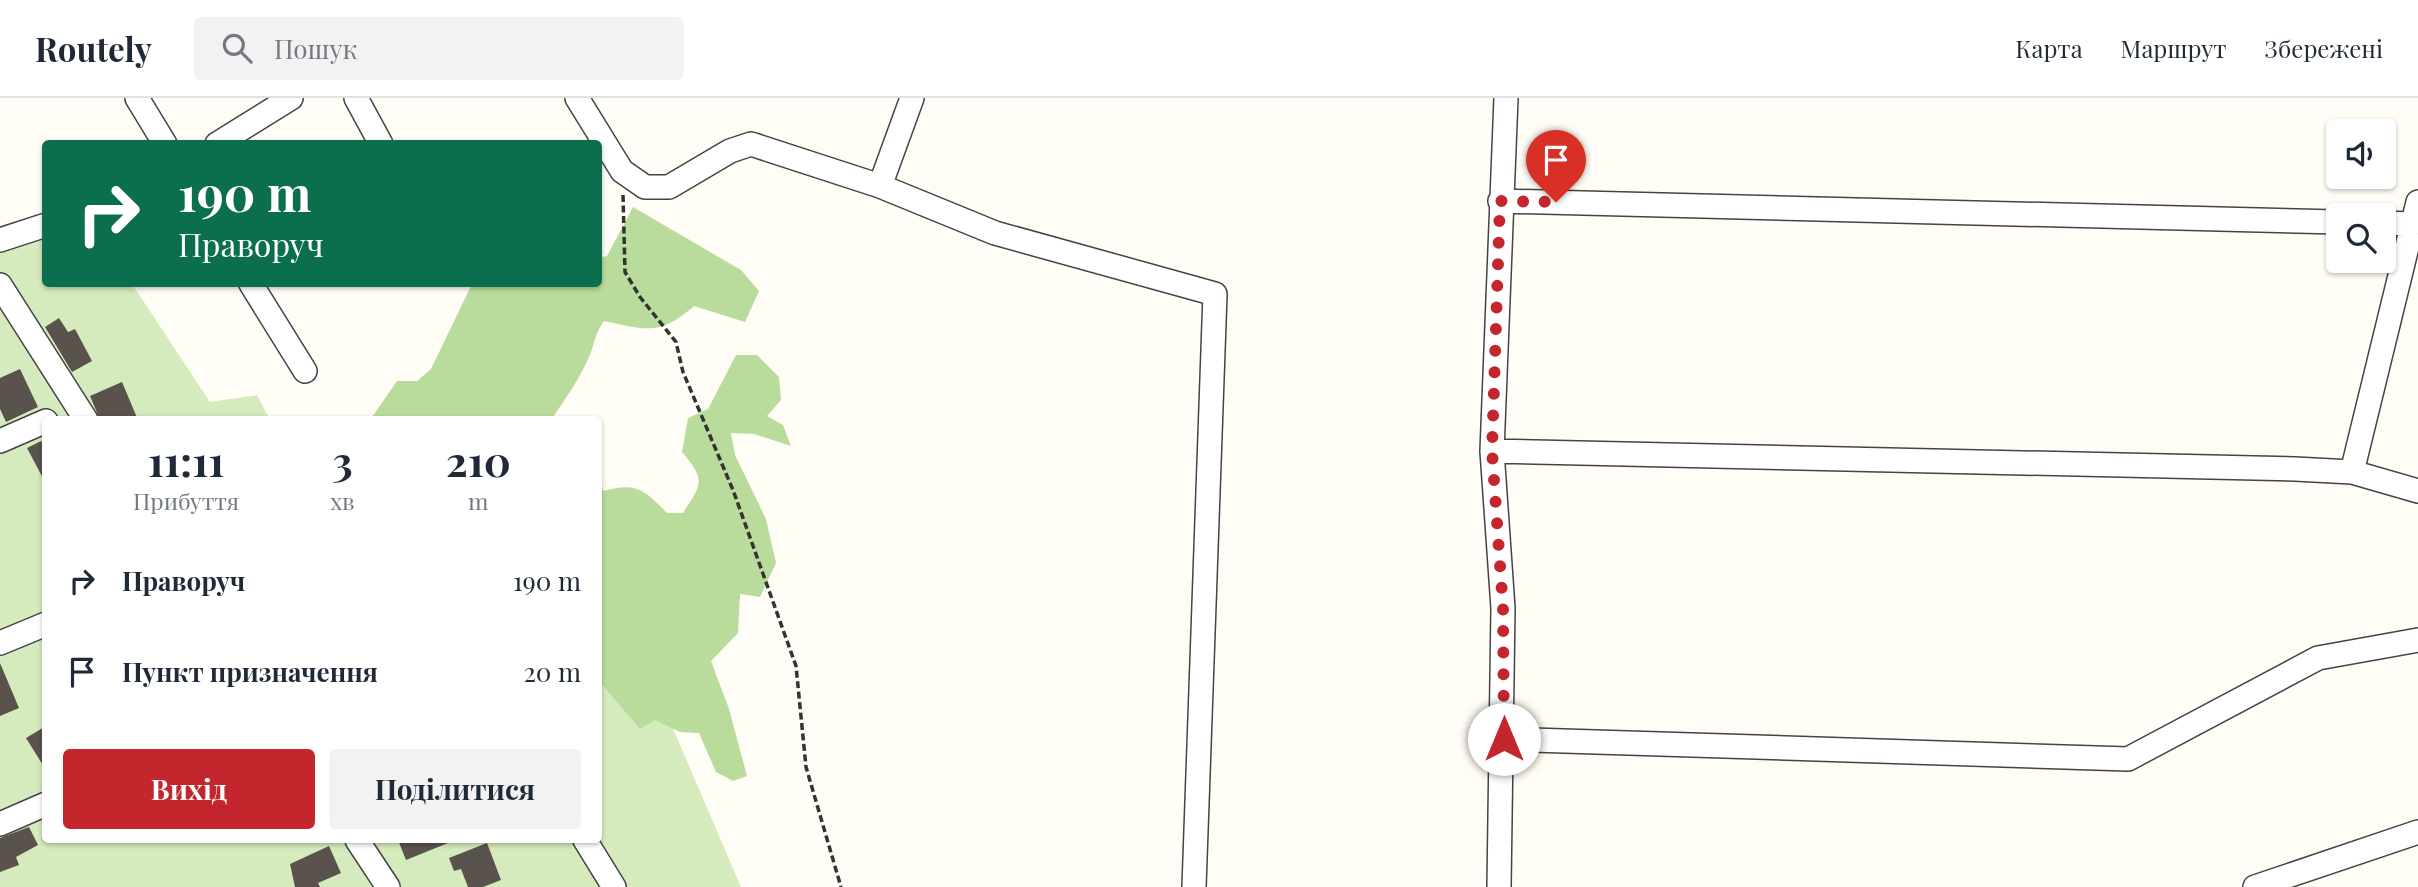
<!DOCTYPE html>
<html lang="uk">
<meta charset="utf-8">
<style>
body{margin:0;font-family:"Playfair Display",serif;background:#f2f2f3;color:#1f2937;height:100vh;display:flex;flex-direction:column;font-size:26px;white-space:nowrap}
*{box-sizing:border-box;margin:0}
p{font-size:23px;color:#747a83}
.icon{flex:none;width:38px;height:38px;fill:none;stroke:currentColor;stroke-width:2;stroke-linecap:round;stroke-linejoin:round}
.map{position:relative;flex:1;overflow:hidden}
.drawer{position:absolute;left:42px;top:318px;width:560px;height:427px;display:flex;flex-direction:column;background:#fff;border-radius:7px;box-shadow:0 2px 5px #0004}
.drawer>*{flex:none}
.hud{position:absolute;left:42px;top:42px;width:560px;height:147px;border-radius:7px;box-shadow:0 2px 5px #0004;background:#0b6e4f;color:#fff;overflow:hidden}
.fabs{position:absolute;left:2326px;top:21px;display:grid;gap:14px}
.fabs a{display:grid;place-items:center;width:70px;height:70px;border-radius:7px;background:#fff;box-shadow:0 2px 5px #0004;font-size:35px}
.pin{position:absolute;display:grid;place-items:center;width:60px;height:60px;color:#fff;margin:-72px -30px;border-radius:50% 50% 50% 0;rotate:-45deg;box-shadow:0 0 7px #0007}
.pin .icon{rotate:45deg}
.me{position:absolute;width:77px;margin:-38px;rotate:0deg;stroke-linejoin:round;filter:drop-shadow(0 0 5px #0008)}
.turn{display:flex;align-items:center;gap:24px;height:147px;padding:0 21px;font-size:32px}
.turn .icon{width:91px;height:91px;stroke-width:2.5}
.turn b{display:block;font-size:49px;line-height:60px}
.eta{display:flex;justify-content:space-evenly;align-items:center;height:119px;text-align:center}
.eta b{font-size:42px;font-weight:700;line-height:49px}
.button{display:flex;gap:14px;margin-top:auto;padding:14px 21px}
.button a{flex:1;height:80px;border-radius:7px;background:#c4262e;color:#fff;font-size:28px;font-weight:700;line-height:80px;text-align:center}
.button a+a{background:#f2f2f3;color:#1f2937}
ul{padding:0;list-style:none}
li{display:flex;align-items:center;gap:21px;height:91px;padding:0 21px}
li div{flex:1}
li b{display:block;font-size:26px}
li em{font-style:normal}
header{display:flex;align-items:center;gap:42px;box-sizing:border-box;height:98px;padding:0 35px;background:#fff;border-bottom:2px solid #e0e1e3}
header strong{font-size:33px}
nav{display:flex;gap:38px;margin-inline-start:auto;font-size:24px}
.search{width:490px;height:63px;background:#f2f2f3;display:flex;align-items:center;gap:18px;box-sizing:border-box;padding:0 24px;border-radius:7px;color:#747a83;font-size:26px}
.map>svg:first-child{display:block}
.green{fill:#d5ebbd}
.forest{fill:#b9dc9c}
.building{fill:#5a524d}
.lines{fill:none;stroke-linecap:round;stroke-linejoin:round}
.minor-casing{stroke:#444;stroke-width:26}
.path{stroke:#333;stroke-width:3.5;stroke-dasharray:7 3.5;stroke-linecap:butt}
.minor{stroke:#fff;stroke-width:23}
.route{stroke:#c4262e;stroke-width:12;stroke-dasharray:0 21.6}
</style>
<header>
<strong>Routely</strong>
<div class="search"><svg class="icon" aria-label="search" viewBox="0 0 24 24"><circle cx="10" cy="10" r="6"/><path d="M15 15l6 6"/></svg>Пошук</div>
<nav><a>Карта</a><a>Маршрут</a><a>Збережені</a></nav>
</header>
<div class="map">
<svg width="2418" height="789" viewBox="0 0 2418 789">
<rect width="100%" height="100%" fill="#fffdf5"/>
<!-- green -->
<path class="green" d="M 45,127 L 46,186 L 132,186 L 210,304 L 257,297 L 270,322 L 46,322 L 46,742 L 598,742 L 598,496 L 611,486 L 741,789 L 0,789 L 0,142 Z"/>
<!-- forest -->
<path class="forest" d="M 633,109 L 741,172 L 759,193 L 745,224 L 694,208 C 660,238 646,232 604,223 C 596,234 595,242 591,254 C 582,278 565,301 551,322 L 370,322 L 397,283 L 417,283 L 431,271 L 472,186 L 598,186 L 599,160 L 607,158 Z
M 736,257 L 757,257 L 779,279 L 781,302 L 767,318 L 783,327 L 791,348 L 754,336 L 731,335 L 735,357 L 766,421 L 776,465 L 760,499 L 740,496 L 738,535 L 711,563 L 729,611 L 747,678 L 733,683 L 716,674 L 699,635 L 680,634 L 655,622 L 640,631 L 599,583 L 598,366 L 603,393 C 636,384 644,391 667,415 L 683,415 C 702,386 706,382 682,354 L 688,320 L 708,311 Z"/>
<!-- building -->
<path class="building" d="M 59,220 L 68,234 L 75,231 L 92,263 L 72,274 L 45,229 Z
M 20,271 L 38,309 L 6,324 L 0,311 L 0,280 Z
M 122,284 L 138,322 L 100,322 L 90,298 Z
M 41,343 L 46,351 L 46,386 L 27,350 Z
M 0,565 L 19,610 L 0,618 Z
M 46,628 L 46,672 L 26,640 Z
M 29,729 L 38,747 L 16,759 L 19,767 L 0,774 L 0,740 Z
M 398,742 L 453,742 L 453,743 L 406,762 Z
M 487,745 L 501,782 L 483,789 L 468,789 L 461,771 L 454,773 L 449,760 Z
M 329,748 L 341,775 L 318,785 L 320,789 L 295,789 L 290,766 Z"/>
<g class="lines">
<defs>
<path id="minor" d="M 137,0 L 165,46
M 356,0 L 381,46
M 577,0 L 622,73 L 645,89 L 669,89 L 730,53 L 751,46 L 880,88 L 995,135 L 1215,196 L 1194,789
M 217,46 L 291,0
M 880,88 L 912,0
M 1500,103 L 2338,124
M 2384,125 L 2412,126
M 0,142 L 46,127
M 251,186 L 305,273
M 0,187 L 86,322
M 0,343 L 46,323
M 1492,353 L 2295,371 L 2352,374 L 2418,393
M 2352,374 L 2418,104
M 0,545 L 46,526
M 1504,641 L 2128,661 L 2318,560 L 2418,542
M 0,726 L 46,706
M 357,742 L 388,789
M 585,742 L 614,789
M 1499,789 L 1503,510 L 1492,353 L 1506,0
M 2255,789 L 2418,734"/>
</defs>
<!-- minor casing -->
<use href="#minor" class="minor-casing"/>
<!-- path -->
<path class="path" d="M 623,97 L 625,174 L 640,199 L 676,244 L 683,274 L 733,392 L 796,568 L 806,669 L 841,789"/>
<!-- minor -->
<use href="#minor" class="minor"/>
</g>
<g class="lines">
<!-- route -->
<path class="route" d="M 1504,641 L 1503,510 L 1492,353 L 1500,103 L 1556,104"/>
</g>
</svg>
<div class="fabs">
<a><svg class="icon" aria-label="sound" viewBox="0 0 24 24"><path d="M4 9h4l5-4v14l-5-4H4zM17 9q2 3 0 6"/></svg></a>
<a><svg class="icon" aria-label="search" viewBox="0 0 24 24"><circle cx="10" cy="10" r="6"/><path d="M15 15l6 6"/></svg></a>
</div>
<div class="pin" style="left:1556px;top:104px;background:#d93025"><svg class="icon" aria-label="arrive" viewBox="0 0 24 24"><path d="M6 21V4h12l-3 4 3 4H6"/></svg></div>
<svg class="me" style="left:1504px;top:641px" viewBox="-20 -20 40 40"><circle r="19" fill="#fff"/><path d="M0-13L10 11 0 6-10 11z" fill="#c4262e"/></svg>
<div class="hud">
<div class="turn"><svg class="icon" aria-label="right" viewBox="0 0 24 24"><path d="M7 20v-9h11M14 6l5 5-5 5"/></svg><div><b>190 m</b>Праворуч</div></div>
</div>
<section class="drawer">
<div class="eta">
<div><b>11:11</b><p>Прибуття</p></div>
<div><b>3</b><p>хв</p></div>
<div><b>210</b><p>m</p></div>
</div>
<ul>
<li><svg class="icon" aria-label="right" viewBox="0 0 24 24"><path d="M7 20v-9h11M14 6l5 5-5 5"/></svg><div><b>Праворуч</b></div><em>190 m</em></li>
<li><svg class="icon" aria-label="arrive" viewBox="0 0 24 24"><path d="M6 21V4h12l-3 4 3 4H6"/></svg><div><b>Пункт призначення</b></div><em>20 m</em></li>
</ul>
<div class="button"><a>Вихід</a><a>Поділитися</a></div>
</section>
</div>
